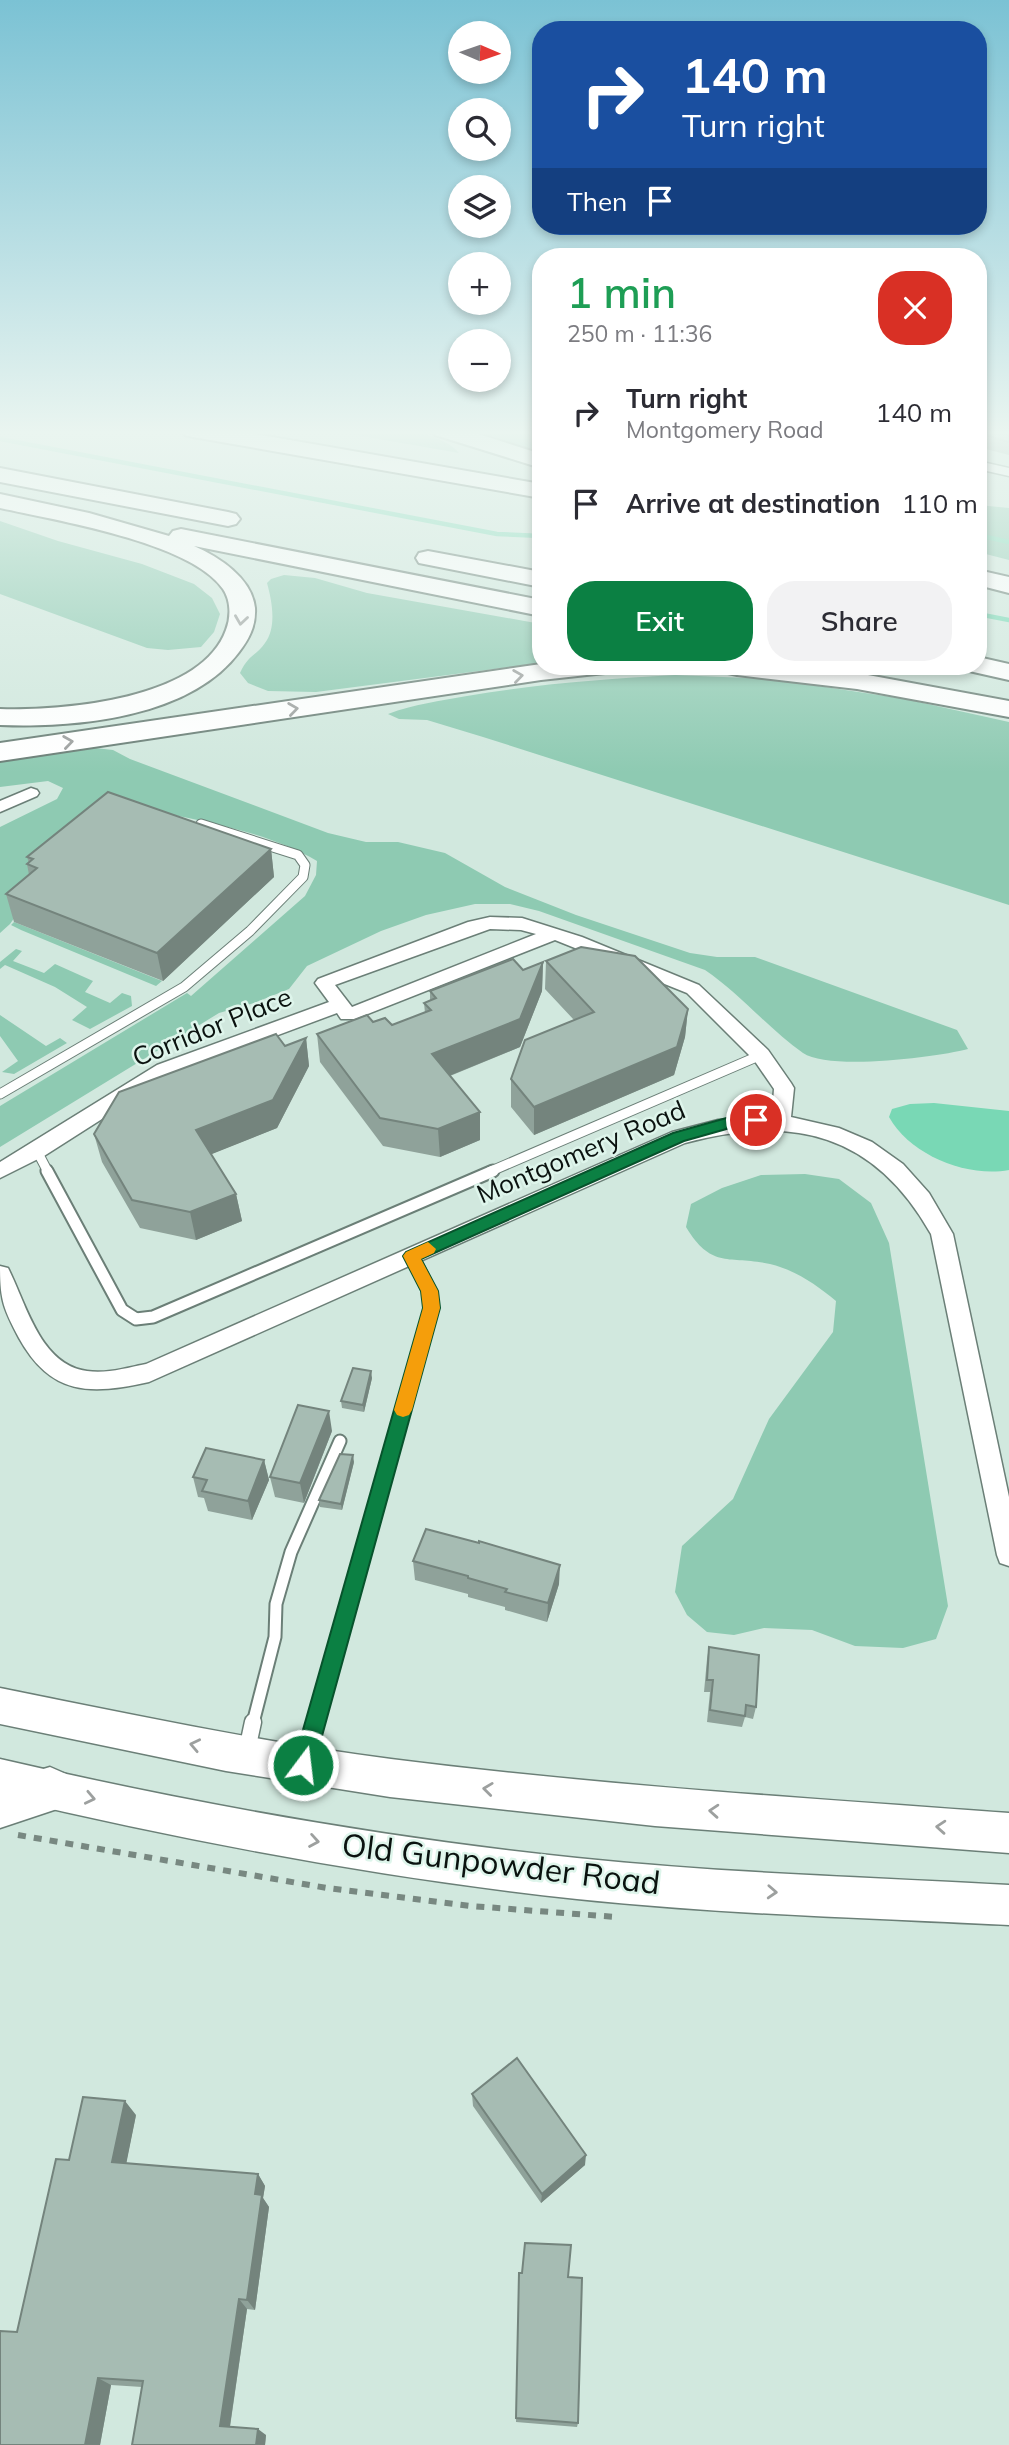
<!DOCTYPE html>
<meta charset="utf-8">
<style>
body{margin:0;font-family:Mulish,sans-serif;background:#f2f2f3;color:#2b2b33;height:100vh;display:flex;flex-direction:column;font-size:26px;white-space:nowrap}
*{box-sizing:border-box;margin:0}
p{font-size:23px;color:#7c7c81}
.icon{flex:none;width:38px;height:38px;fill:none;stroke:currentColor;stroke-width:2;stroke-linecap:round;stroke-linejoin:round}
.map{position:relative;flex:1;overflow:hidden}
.panel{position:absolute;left:532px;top:248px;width:455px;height:427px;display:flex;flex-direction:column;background:#fff;border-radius:28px;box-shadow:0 4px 10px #0003}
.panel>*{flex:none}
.guide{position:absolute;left:532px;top:21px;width:455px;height:214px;border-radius:28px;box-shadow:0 4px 10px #0003;background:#1a4fa0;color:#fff;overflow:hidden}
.needle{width:46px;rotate:92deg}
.controls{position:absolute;left:448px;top:21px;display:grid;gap:14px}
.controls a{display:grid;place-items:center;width:63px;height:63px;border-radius:50%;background:#fff;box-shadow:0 4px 10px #0003;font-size:35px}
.pin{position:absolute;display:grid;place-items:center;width:60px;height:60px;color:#fff;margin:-30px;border:4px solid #fff;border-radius:50%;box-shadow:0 2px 7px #0007}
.me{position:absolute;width:77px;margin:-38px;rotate:15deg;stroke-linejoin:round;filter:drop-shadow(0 0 5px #0008)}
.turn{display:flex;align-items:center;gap:24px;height:147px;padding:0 35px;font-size:32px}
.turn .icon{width:91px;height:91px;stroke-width:2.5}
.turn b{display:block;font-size:49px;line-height:60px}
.then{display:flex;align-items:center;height:66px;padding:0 35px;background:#0003;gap:14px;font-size:26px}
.round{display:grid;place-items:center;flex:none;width:74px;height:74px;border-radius:28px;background:#f2f2f3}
.overview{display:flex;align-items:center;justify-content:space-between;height:119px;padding:0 35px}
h1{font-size:42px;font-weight:600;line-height:52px;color:#1e9e55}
.primary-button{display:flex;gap:14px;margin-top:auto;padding:14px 35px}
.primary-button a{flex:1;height:80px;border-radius:28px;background:#0b8043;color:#fff;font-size:28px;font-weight:600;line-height:80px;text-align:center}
.primary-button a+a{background:#f2f2f3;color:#2b2b33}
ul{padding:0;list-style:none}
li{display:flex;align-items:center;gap:21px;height:91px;padding:0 35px}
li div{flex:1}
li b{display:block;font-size:26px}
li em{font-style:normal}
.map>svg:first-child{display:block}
.green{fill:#8ecab2}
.water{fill:#79d8b5}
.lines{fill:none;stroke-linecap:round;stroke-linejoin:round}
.stream{stroke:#79d8b5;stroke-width:4.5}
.service-far2-casing{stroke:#6b7f77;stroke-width:11}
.service-far1-casing{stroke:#6b7f77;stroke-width:15}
.service-casing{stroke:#6b7f77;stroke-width:19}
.minor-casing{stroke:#6b7f77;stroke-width:3}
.secondary-casing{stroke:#6b7f77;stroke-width:3}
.primary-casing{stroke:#6b7f77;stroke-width:3}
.motorway-casing{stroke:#6b7f77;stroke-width:4}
.path{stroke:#788881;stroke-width:6;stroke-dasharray:8 8;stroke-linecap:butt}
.service-far2{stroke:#fff;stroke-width:9}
.service-far1{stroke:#fff;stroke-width:11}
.service{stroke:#fff;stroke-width:16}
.minor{fill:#fff;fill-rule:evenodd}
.secondary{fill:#fff;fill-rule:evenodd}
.primary{fill:#fff;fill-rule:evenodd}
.motorway{fill:#fff;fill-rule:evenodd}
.wall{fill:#8fa29a}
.shaded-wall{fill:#74847d}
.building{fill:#a6bcb3;stroke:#74847d;stroke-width:2}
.oneway{stroke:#9da09f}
.route{fill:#0b8043;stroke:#07532c;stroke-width:2}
.slow{fill:#f59e0b}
.labels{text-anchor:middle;stroke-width:5;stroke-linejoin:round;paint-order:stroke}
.street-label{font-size:26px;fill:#0a120f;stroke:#def5eb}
.near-street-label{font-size:32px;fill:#0a120f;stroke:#def5eb}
</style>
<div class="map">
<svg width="1009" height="2445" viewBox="0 0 1009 2445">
<rect width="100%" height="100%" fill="#d1e8de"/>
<!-- green -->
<path class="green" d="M 327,430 C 363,430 433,423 459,453 Z
M 474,430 L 541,430 L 541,452 L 533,450 Z
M 978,505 L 1009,508 L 1009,560 L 978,552 Z
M 0,521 L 58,541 L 142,564 L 194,584 L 212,598 L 220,614 L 214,632 L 201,647 L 168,650 L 147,648 L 0,594 Z
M 284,575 L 315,578 L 367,593 L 541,624 L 541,663 L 316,692 L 268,691 L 248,683 L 240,673 C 248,655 256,656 265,643 C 277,627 272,601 267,583 L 271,579 Z
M 675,675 L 772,679 L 905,699 L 1009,722 L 1009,905 L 483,737 L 427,720 L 399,719 L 388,714 C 414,704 440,701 467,696 C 536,684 605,679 675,675 Z
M 95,748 L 113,750 L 130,759 L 328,833 L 366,842 L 398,842 L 445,853 L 505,887 L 576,915 L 690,953 L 717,957 L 755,957 L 957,1030 L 968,1049 C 938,1057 829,1071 803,1053 C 768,1028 740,994 705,970 L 539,911 L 510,904 L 475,904 L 426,915 L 381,931 L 307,966 L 289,989 L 254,1003 L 219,1013 L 0,1147 L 0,1106 L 187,993 L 191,996 L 305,896 L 316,875 L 317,861 C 272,834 215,824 165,813 L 24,904 L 10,924 L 0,933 L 0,827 L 57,799 L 63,788 L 48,781 L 0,787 L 0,759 Z
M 14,922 L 162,981 L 156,986 L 21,930 L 11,925 Z
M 16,949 L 22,951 L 13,961 L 44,973 L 55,964 L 93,981 L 85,992 L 110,1003 L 122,993 L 131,996 L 132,1006 L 90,1029 L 72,1020 L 87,1007 L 55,987 L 5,965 L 0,969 L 0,962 Z
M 0,1015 L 46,1046 L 60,1038 L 67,1043 L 14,1074 L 2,1072 L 18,1061 L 0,1036 Z
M 805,1174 L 839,1179 L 871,1203 L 889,1243 L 948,1606 L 936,1639 L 903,1648 L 855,1646 L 812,1630 L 764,1628 L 734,1635 L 707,1632 L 687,1615 L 675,1592 L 682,1546 L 733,1499 L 769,1419 L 833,1332 L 836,1301 C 817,1285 795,1270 770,1264 C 729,1255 712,1270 686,1227 L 691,1204 L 722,1188 L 761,1175 Z"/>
<!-- water -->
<path class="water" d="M 934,1103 L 1009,1111 L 1009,1170 C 967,1178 910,1155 889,1117 L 892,1109 L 910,1104 Z"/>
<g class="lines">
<!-- stream -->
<path class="stream" d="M 0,439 L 497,534 L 541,536
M 978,535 L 1009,542
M 978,614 L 1009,620"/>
<defs>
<path id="service-far2" d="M 0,1094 L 184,987 L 250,931 L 303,877 L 305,865 L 298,855 L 201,824
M 37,1151 L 48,1172
M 489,1172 L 761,1055"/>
<path id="service-far1" d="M 47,1171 L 122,1310 L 136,1319 L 153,1317 L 493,1171
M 253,1723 L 275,1637 L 276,1604 L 291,1552 L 340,1441
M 315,1723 L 432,1308 L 430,1291 L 412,1256"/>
<path id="service" d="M 247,1750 L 253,1722
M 305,1760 L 316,1722"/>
<path id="minor" d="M 978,461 L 1009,468 L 1009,476 L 978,469 Z
M 31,788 L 37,790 L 39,793 L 37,796 L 0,812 L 0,801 Z
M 490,917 L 522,918 L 582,937 L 699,985 L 768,1050 L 791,1083 L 794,1088 L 791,1117 L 839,1128 L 872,1142 L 903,1164 L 929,1193 L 953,1234 L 1009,1497 L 1009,1566 L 1000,1563 L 997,1555 L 931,1234 C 874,1133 793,1114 685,1143 L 149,1382 C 90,1395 51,1396 19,1338 C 3,1308 0,1299 0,1266 L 8,1268 C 26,1303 40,1365 87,1371 C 106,1374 126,1368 146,1364 L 672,1132 L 718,1120 L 772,1116 L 774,1089 L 754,1060 L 687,993 L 555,940 L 355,1019 L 341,1019 L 337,1013 L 171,1075 L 44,1156 L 0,1178 L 0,1162 L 157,1065 L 329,1002 L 315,983 L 318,979 L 468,922 ZM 490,929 L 521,930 L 536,934 L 352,1007 L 335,985 Z"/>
<path id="secondary" d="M 0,1688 C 130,1714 260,1742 391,1759 C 596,1785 803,1798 1009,1813 L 1009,1853 L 655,1826 L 390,1797 L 226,1771 L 0,1724 Z
M 0,1759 C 190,1803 383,1838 577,1858 C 720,1873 865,1877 1009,1885 L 1009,1925 C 865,1918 720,1914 577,1899 C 382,1878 190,1842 0,1797 Z"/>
<path id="primary" d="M 50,1767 L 66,1774 L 73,1790 L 66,1806 L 0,1828 L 0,1782 Z"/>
<path id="motorway" d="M 182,430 L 232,430 L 541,484 L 541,498 L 193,437 L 185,435 Z
M 432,430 L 466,430 L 541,454 L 541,468 L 435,435 Z
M 0,468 L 228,512 L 236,514 L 240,519 L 236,524 L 228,526 L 0,482 Z
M 0,494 L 89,513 L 169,536 L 173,531 L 181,529 L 541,600 L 541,616 L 194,546 C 219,557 252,578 255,608 C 256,626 249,639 239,652 C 190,718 75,728 0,725 L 0,709 C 62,711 201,700 226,630 C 231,617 231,601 223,589 C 191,542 54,520 0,508 Z
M 428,551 L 541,572 L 541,587 L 419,563 L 416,558 L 419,553 Z
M 978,570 L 1009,577 L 1009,593 L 978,585 Z
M 978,657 L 1009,664 L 1009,680 L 969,671 L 966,667 L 978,667 Z
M 541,664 L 541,667 L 609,667 L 605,673 L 541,680 L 0,761 L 0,743 Z
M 724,667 L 804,667 L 857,673 L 1009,701 L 1009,717 L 857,689 L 737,675 L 728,673 Z"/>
</defs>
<!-- service-far2 casing -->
<use href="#service-far2" class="service-far2-casing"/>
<!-- service-far1 casing -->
<use href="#service-far1" class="service-far1-casing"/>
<!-- service casing -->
<use href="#service" class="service-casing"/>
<!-- minor casing -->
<use href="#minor" class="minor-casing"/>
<!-- secondary casing -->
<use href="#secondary" class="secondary-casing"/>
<!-- primary casing -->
<use href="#primary" class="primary-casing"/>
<!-- motorway casing -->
<use href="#motorway" class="motorway-casing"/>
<!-- path -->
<path class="path" d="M 18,1835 L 327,1888 L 471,1906 L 616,1917"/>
<!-- service-far2 -->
<use href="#service-far2" class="service-far2"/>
<!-- service-far1 -->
<use href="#service-far1" class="service-far1"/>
<!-- service -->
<use href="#service" class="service"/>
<!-- minor -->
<use href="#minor" class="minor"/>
<!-- secondary -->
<use href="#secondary" class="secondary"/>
<!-- primary -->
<use href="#primary" class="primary"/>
<!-- motorway -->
<use href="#motorway" class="motorway"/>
</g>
<!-- wall -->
<path class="wall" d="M 978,430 L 1009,430 L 1009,455 L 978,447 Z
M 271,849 L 274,877 L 163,981 L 14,922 L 6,894 L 29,875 L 27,864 L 29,863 L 27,857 Z
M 546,961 L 688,1009 L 685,1037 L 674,1075 L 534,1135 L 511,1107 L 511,1079 L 574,1020 L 545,989 Z
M 543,962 L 542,991 L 520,1047 L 450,1076 L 480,1112 L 480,1140 L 440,1157 L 383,1146 L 320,1062 L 317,1034 L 373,1022 L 392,1025 L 425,1013 L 424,1003 L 430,1000 L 430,991 L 523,970 Z
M 306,1038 L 309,1066 L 277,1128 L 211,1154 L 236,1194 L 242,1221 L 196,1240 L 140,1228 L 102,1162 L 94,1134 L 285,1046 Z
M 372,1378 L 364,1412 L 342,1408 L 341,1401 Z
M 332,1431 L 304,1503 L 275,1497 L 270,1477 Z
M 264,1460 L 269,1480 L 252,1520 L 208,1511 L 204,1498 L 198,1497 L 193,1477 Z
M 354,1462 L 342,1510 L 320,1507 L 319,1500 Z
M 413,1561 L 559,1584 L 547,1622 L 505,1610 L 505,1607 L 468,1597 L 468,1594 L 415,1580 Z
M 709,1647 L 756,1707 L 753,1719 L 745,1717 L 742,1727 L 707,1722 L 710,1692 L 704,1692 L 707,1659 Z
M 472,2094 L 585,2165 L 541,2203 L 473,2106 Z
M 136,2115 L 126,2163 L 258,2174 L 265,2186 L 263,2198 L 269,2207 L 255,2310 L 247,2309 L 230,2427 L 266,2435 L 265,2445 L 142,2387 L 111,2385 L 100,2445 L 17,2332 Z
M 519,2273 L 568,2277 L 578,2423 L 577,2427 L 516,2422 Z"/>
<!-- shaded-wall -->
<path class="shaded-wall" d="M 271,849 L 274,877 L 163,981 L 157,953 Z
M 543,962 L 542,991 L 520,1047 L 434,1082 L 432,1054 Z
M 688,1009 L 685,1037 L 674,1075 L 534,1135 L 534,1107 Z
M 306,1038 L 309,1066 L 277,1128 L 202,1158 L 196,1130 Z
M 480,1112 L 480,1140 L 440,1157 L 438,1129 Z
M 236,1194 L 242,1221 L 196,1240 L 190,1212 Z
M 371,1371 L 372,1378 L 364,1412 L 363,1405 Z
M 329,1411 L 332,1431 L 304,1503 L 300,1483 Z
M 353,1455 L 354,1462 L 342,1510 L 341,1504 Z
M 264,1460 L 269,1480 L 252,1520 L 248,1501 Z
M 560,1565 L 559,1584 L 547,1622 L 548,1603 Z
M 125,2101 L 136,2115 L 124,2175 L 112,2162 Z
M 586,2155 L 585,2165 L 541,2203 L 542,2194 Z
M 258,2174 L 265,2186 L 263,2198 L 269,2207 L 255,2310 L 247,2300 L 255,2194 Z
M 239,2299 L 247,2309 L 229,2432 L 220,2426 Z
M 98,2378 L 111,2385 L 100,2445 L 85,2445 Z
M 258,2429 L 266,2435 L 265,2445 L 256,2445 Z"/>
<!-- building -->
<path class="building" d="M 978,430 L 1009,430 L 1009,442 L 978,433 Z
M 108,792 L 271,849 L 157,953 L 6,894 L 37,868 L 27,864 L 33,859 L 27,857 Z
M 581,947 L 635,956 L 688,1009 L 677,1047 L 534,1107 L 511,1079 L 525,1040 L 594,1012 L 546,961 Z
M 513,959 L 523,970 L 543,962 L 520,1019 L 432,1054 L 480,1112 L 438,1129 L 380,1118 L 317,1034 L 367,1015 L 373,1022 L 385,1018 L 392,1025 L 431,1010 L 424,1003 L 436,998 L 430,991 Z
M 276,1034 L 285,1046 L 306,1038 L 273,1100 L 196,1130 L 236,1194 L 190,1212 L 132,1200 L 94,1134 L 119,1092 Z
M 353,1368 L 371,1371 L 363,1405 L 341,1401 Z
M 298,1405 L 329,1411 L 300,1483 L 270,1477 Z
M 206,1448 L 264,1460 L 248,1501 L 202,1491 L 207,1480 L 193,1477 Z
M 340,1454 L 353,1455 L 341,1504 L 319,1500 Z
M 426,1529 L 479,1543 L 479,1541 L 560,1565 L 548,1603 L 505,1592 L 507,1589 L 468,1578 L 468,1576 L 413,1561 Z
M 709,1647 L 759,1655 L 756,1707 L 746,1705 L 745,1716 L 710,1710 L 713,1680 L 707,1680 Z
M 517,2058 L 586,2155 L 542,2194 L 472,2094 Z
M 83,2097 L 125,2101 L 112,2162 L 258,2174 L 255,2194 L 262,2195 L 247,2300 L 239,2299 L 220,2426 L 258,2429 L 256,2445 L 132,2445 L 143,2381 L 98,2378 L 85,2445 L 0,2445 L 0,2331 L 17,2332 L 56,2159 L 69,2160 Z
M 525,2243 L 571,2245 L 568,2277 L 582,2278 L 578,2423 L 516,2418 L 519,2273 L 522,2273 Z"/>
<!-- one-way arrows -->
<defs><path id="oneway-chevron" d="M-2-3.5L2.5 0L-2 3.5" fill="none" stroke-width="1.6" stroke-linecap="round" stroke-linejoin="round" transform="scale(1.75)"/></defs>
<g class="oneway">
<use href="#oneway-chevron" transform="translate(241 620) rotate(98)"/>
<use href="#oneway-chevron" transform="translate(518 676) rotate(-8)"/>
<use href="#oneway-chevron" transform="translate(293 709) rotate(-8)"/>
<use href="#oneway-chevron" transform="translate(68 742) rotate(-8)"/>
<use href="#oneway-chevron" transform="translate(195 1745) rotate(-168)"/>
<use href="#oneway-chevron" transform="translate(488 1789) rotate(-173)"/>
<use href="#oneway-chevron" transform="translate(90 1798) rotate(12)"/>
<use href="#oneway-chevron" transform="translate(714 1811) rotate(-176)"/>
<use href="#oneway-chevron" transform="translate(941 1827) rotate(-176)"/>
<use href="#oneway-chevron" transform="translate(314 1841) rotate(10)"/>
<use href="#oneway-chevron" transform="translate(772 1892) rotate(3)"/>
</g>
<!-- sky -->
<linearGradient id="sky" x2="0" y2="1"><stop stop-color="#7bc2d4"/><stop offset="0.56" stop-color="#eaf5f0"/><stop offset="1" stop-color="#eaf5f0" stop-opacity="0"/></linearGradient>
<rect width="1009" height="773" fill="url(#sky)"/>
<!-- route -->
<path class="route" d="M 756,1115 L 763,1120 L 761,1124 L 730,1128 L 684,1141 L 421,1259 L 438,1291 L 440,1308 L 314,1765 L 311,1773 L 303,1776 L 296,1773 L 293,1765 L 423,1308 L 421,1291 L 403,1256 L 406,1252 L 673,1133 L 730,1117 Z"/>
<!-- slow -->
<path class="slow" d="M 428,1242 L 436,1249 L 434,1253 L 421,1259 L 438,1291 L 440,1308 L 412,1410 L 409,1415 L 403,1417 L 397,1415 L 394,1410 L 423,1308 L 421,1291 L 403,1256 L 406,1252 Z"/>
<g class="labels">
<!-- street labels -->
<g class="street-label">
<text transform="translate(212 1027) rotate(-22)" y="9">Corridor Place</text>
<text transform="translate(581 1152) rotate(-23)" y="9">Montgomery Road</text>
</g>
<!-- near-street labels -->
<g class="near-street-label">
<text transform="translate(501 1864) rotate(7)" y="11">Old Gunpowder Road</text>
</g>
</g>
</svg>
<div class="controls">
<a><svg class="needle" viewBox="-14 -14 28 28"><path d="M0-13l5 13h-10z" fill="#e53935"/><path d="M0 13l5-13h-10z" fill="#7c7c81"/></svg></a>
<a><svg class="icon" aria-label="search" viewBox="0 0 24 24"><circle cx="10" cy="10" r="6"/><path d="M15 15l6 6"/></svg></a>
<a><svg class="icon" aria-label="layers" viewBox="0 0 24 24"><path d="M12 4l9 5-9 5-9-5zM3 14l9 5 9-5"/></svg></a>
<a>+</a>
<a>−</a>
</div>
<div class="pin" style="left:756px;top:1120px;background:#d93025"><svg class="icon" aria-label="arrive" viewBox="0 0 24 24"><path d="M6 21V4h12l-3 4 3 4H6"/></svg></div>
<svg class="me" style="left:303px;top:1765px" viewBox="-20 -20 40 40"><circle r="17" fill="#0b8043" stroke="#fff" stroke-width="3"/><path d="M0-11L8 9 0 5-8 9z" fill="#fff"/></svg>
<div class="guide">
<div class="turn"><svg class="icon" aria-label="right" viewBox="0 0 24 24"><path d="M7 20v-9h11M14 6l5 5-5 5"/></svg><div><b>140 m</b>Turn right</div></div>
<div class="then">Then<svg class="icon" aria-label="arrive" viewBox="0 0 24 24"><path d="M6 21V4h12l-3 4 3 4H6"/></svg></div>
</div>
<section class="panel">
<div class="overview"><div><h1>1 min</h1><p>250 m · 11:36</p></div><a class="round" style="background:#d93025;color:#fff"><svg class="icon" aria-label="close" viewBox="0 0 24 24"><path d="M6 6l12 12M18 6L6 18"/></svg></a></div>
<ul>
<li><svg class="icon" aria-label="right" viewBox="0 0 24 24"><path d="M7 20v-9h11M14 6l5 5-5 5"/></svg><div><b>Turn right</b><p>Montgomery Road</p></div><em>140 m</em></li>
<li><svg class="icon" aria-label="arrive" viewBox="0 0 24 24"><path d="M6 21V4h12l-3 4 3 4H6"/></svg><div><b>Arrive at destination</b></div><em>110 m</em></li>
</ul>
<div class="primary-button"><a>Exit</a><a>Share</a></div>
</section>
</div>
